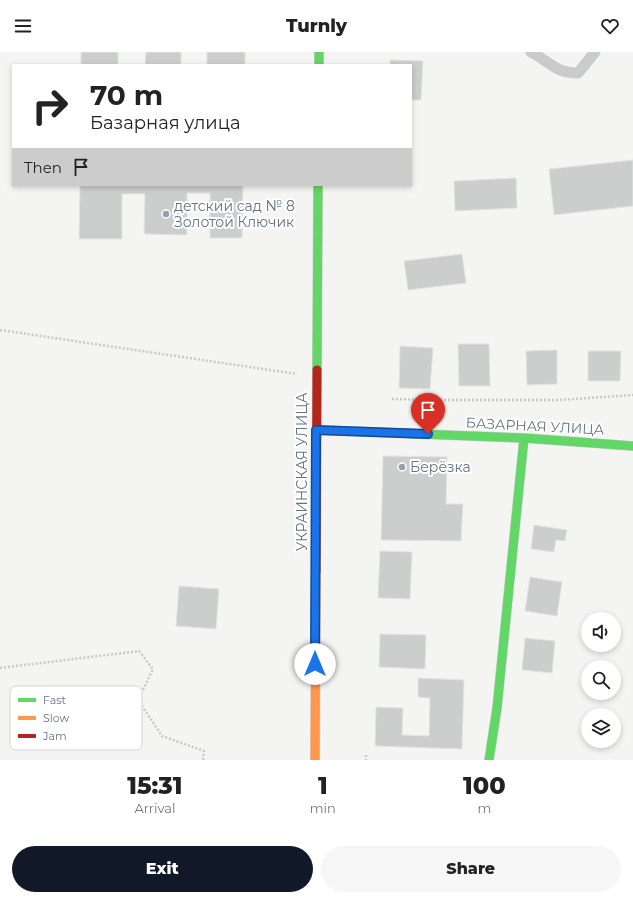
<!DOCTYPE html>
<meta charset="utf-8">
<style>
body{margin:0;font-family:Montserrat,sans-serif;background:#f6f6f6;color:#222;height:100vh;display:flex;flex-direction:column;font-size:15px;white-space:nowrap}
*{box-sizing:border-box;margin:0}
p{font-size:13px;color:#767676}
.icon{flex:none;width:22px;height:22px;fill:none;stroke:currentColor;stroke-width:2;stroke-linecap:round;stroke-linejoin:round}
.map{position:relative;height:708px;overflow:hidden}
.side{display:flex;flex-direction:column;background:#fff;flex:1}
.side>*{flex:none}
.hud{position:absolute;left:12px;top:12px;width:400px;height:122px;border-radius:0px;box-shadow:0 2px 6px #0003;background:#fff;color:#222;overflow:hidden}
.buttons{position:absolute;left:581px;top:560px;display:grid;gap:8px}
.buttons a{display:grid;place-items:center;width:40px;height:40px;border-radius:50%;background:#fff;box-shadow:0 2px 6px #0003;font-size:20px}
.pin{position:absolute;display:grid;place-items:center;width:34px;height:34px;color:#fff;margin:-41px -17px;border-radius:50% 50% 50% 0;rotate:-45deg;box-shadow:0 0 4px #0007}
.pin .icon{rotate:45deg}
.me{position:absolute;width:44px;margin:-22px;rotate:0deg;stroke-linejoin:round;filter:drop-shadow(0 0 3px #0008)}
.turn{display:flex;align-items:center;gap:14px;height:84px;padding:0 12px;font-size:18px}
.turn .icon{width:52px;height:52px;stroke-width:2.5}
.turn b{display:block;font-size:28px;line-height:34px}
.then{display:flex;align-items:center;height:38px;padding:0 12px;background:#0003;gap:8px;font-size:15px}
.eta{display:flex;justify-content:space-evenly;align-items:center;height:68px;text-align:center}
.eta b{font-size:24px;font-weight:800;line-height:28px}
.action{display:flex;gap:8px;margin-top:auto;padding:8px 12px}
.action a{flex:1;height:46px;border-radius:24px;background:#111827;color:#fff;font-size:16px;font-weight:800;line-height:46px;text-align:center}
.action a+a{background:#f6f6f6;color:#222}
header{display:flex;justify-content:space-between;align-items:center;height:52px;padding:0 12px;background:#fff;font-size:18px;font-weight:800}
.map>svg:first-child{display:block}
.building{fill:#cccdcd;stroke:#e3e3e2}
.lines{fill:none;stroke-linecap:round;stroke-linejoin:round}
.fast-casing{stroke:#d0d0d0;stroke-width:10}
.slow-casing{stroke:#d0d0d0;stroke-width:10}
.jam-casing{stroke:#d0d0d0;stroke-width:10}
.path{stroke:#c8c9c8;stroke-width:2.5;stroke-dasharray:2 2;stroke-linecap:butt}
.lane{stroke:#cacbcc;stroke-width:11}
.fast{stroke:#63d668;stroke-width:9}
.slow{stroke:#ff974d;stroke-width:9}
.jam{stroke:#b3261e;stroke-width:9}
.route-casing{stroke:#114b97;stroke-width:10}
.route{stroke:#1a73e8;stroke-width:7}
.poi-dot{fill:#97a0a9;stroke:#fff;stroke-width:1.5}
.labels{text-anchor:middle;stroke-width:4;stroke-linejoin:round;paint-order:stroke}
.poi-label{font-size:14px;fill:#657381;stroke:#fff;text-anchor:start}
.street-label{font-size:14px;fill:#657381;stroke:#fff}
.key{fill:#fff;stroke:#d1d5d9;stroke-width:1}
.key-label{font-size:11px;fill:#657381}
</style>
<header><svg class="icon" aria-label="menu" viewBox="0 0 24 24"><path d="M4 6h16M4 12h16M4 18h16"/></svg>Turnly<svg class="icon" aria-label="heart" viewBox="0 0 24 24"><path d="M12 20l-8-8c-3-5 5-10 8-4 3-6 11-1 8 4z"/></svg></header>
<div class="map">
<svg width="633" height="708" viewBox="0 0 633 708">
<rect width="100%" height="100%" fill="#f4f4f2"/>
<!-- building -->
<path class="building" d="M 81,0 L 118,0 L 118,13 L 81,13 Z
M 146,0 L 181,0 L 181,13 L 145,13 Z
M 207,0 L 245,0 L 245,13 L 207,13 Z
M 390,8 L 423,9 L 421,48 L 411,48 L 411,13 L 390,13 Z
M 633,108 L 633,154 L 554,163 L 549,117 Z
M 516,126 L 517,156 L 455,159 L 454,129 Z
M 80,133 L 243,133 L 242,186 L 210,186 L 210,141 L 187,141 L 187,183 L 144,182 L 145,142 L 122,142 L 122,187 L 79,187 Z
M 462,202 L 466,231 L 408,238 L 404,209 Z
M 458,292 L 489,292 L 490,334 L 459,334 Z
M 400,294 L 433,296 L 430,337 L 399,336 Z
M 557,298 L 557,332 L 527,333 L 526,299 Z
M 588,299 L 621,299 L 620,329 L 588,329 Z
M 383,404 L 447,405 L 446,452 L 463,452 L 461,489 L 381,488 Z
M 534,473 L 567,478 L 565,489 L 556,488 L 554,500 L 531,497 Z
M 380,499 L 412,500 L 410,547 L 378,546 Z
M 530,525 L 562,530 L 557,564 L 525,559 Z
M 179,534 L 219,537 L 216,577 L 176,574 Z
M 380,582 L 426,583 L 425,617 L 379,615 Z
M 525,586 L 555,589 L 552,621 L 522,618 Z
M 418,626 L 464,628 L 462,697 L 375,694 L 376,655 L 403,656 L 402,683 L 429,684 L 430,646 L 418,645 Z"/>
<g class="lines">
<defs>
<path id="fast" d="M 319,0 L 319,13
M 317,318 L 318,133
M 316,378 L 524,386 L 633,394
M 489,708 L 497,656 L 524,386"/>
<path id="slow" d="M 315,708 L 316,519"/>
<path id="jam" d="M 316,519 L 317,318"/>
</defs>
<!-- fast casing -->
<use href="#fast" class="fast-casing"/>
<!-- slow casing -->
<use href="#slow" class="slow-casing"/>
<!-- jam casing -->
<use href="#jam" class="jam-casing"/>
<!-- path -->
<path class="path" d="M 0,278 L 297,322
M 392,347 L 436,348 L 559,348 L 633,343
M 0,616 L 139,599 L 153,617 L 138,648 L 162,684 L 204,699 L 203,708
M 366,703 L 366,708"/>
<!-- lane -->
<path class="lane" d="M 531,0 C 550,10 555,21 578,21 L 595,0"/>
<!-- fast -->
<use href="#fast" class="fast"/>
<!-- slow -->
<use href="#slow" class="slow"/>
<!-- jam -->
<use href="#jam" class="jam"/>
</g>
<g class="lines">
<defs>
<path id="route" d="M 315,612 L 316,378 L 428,382"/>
</defs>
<!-- route casing -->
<use href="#route" class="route-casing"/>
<!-- route -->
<use href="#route" class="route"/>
</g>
<!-- markers -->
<g class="poi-dot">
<circle cx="166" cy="162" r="4"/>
<circle cx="402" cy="415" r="4"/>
</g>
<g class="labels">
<!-- poi labels -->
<g class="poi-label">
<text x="174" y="159">детский сад № 8<tspan x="174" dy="16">Золотой Ключик</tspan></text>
<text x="410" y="420">Берёзка</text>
</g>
<!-- street labels -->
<g class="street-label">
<text transform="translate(535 374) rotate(3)" y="5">БАЗАРНАЯ УЛИЦА</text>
<text transform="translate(302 420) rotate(-90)" y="5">УКРАИНСКАЯ УЛИЦА</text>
</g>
</g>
<!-- legend -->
<rect x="10" y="634" width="132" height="64" rx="6" class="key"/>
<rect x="18" y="646" width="18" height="4" fill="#63d668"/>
<rect x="18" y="664" width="18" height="4" fill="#ff974d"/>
<rect x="18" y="682" width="18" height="4" fill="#b3261e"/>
<g class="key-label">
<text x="43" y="652">Fast</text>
<text x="43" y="670">Slow</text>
<text x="43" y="688">Jam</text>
</g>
</svg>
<div class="buttons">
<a><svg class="icon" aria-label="sound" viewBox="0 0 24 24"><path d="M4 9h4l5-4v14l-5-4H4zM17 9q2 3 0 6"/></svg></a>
<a><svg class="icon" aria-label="search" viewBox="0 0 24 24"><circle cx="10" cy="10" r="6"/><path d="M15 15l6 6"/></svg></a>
<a><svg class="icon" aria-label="layers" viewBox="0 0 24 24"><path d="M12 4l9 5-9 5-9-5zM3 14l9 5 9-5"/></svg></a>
</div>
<div class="pin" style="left:428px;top:382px;background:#d93025"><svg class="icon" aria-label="arrive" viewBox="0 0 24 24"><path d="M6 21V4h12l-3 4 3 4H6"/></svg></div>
<svg class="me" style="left:315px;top:612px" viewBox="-20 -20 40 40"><circle r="19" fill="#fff"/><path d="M0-13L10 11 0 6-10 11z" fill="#1a73e8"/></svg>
<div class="hud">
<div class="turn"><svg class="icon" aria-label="right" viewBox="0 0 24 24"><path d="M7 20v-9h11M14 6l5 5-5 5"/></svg><div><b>70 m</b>Базарная улица</div></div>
<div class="then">Then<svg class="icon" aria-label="arrive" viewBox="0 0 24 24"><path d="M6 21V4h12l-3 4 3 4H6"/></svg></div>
</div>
</div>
<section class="side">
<div class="eta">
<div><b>15:31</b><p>Arrival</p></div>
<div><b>1</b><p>min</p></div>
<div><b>100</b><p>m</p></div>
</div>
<div class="action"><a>Exit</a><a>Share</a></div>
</section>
